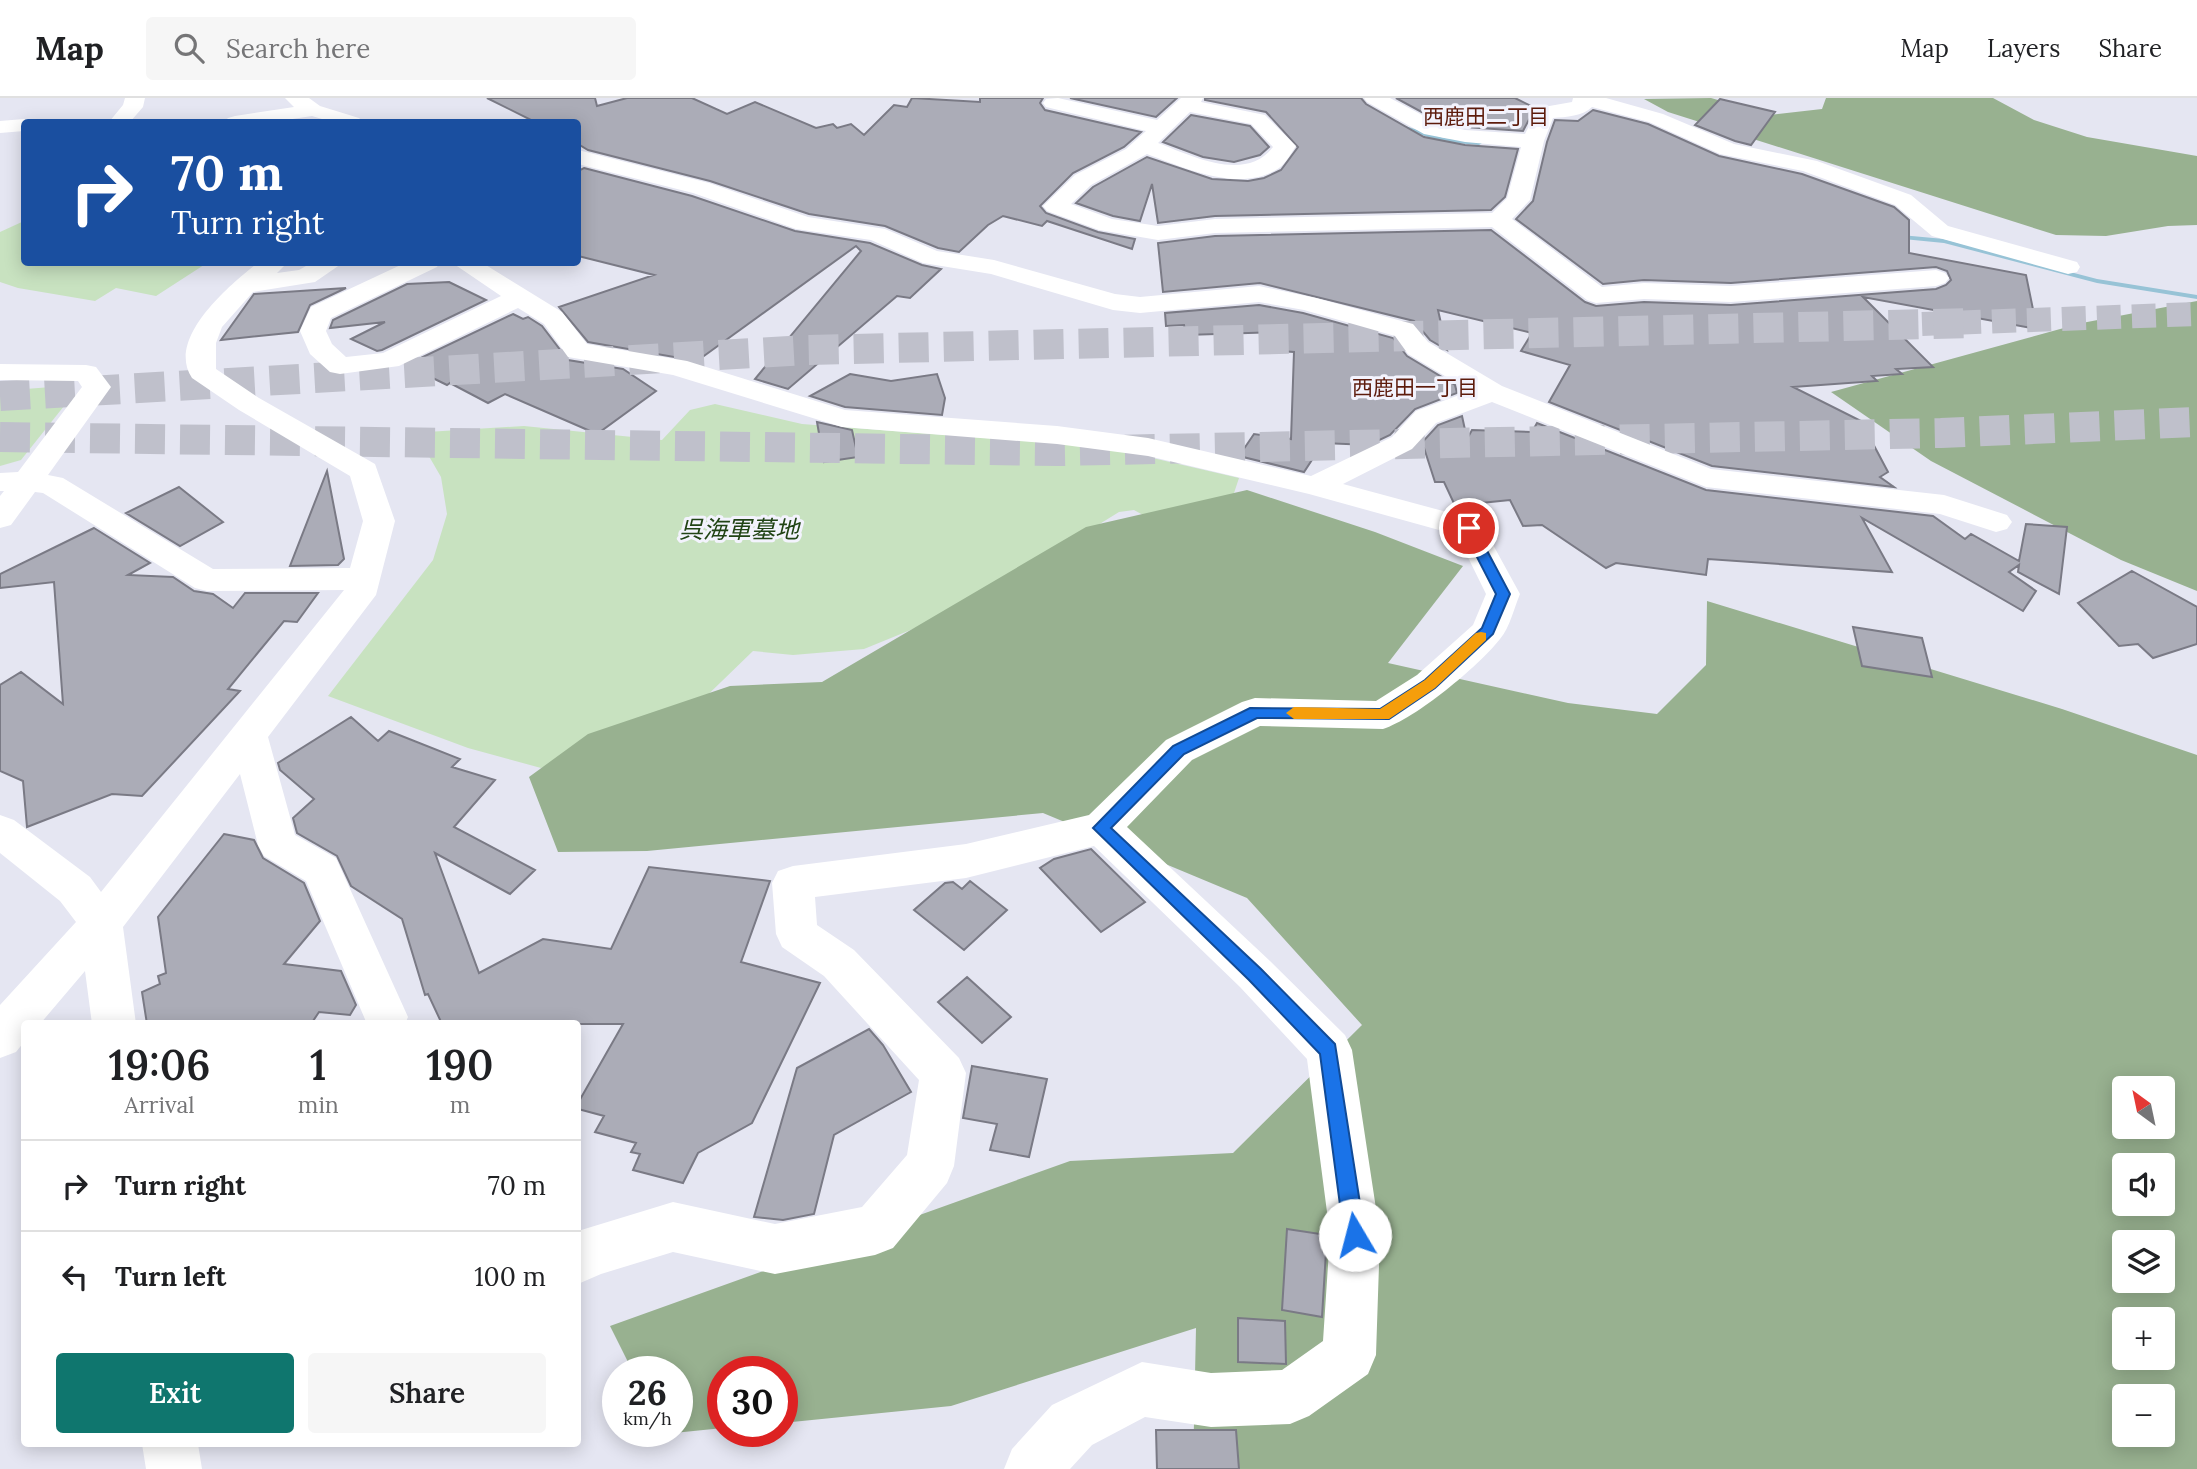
<!DOCTYPE html>
<meta charset="utf-8">
<style>
body{margin:0;font-family:Lora,"Noto Sans JP",serif;background:#f6f6f6;color:#202124;height:100vh;display:flex;flex-direction:column;font-size:26px;white-space:nowrap}
*{box-sizing:border-box;margin:0}
p{font-size:23px;color:#757577}
.icon{flex:none;width:38px;height:38px;fill:none;stroke:currentColor;stroke-width:2;stroke-linecap:round;stroke-linejoin:round}
.map{position:relative;flex:1;overflow:hidden}
.drawer{position:absolute;left:21px;top:922px;width:560px;height:427px;display:flex;flex-direction:column;background:#fff;border-radius:7px;box-shadow:0 4px 18px #0003}
.drawer>*{flex:none}
.guide{position:absolute;left:21px;top:21px;width:560px;height:147px;border-radius:7px;box-shadow:0 4px 18px #0003;background:#1a4fa0;color:#fff;overflow:hidden}
.needle{width:46px;rotate:327deg}
.fabs{position:absolute;left:2112px;top:978px;display:grid;gap:14px}
.fabs a{display:grid;place-items:center;width:63px;height:63px;border-radius:7px;background:#fff;box-shadow:0 4px 18px #0003;font-size:35px}
.speed{position:absolute;left:602px;top:1258px;display:flex;gap:14px;font-size:35px;font-weight:700;text-align:center}
.speed>*{display:grid;place-content:center;width:91px;height:91px;border-radius:50%;background:#fff;box-shadow:0 4px 18px #0003;line-height:1}
.speed small{font-size:18px;font-weight:400}
.speed .limit{border:10px solid #d22;background:#fff;color:#111}
.pin{position:absolute;display:grid;place-items:center;width:60px;height:60px;color:#fff;margin:-30px;border:4px solid #fff;border-radius:50%;box-shadow:0 2px 7px #0007}
.me{position:absolute;width:77px;margin:-38px;rotate:352deg;stroke-linejoin:round;filter:drop-shadow(0 0 5px #0008)}
.turn{display:flex;align-items:center;gap:24px;height:147px;padding:0 35px;font-size:32px}
.turn .icon{width:91px;height:91px;stroke-width:2.5}
.turn b{display:block;font-size:49px;line-height:60px}
.eta{display:flex;justify-content:space-evenly;align-items:center;height:119px;text-align:center}
.eta b{font-size:42px;font-weight:600;line-height:49px}
.cta{display:flex;gap:14px;margin-top:auto;padding:14px 35px}
.cta a{flex:1;height:80px;border-radius:7px;background:#0f766e;color:#fff;font-size:28px;font-weight:600;line-height:80px;text-align:center}
.cta a+a{background:#f6f6f6;color:#202124}
ul{padding:0;list-style:none}
li{display:flex;align-items:center;gap:21px;height:91px;padding:0 35px;border-top:2px solid #e0e0e0}
li div{flex:1}
li b{display:block;font-size:26px}
li em{font-style:normal}
header{display:flex;align-items:center;gap:42px;box-sizing:border-box;height:98px;padding:0 35px;background:#fff;border-bottom:2px solid #e0e0e0}
header strong{font-size:33px}
nav{display:flex;gap:38px;margin-inline-start:auto;font-size:24px}
.search{width:490px;height:63px;background:#f6f6f6;display:flex;align-items:center;gap:18px;box-sizing:border-box;padding:0 24px;border-radius:7px;color:#757577;font-size:26px}
.map>svg:first-child{display:block}
.green{fill:#c8e2c0}
.forest{fill:#98b190;fill-rule:evenodd}
.lines{fill:none;stroke-linecap:round;stroke-linejoin:round}
.stream{fill:#97c3d6;fill-rule:evenodd}
.building{fill:#abacb7;stroke:#7a7a85;stroke-width:2}
.highway-tunnel-far1{stroke:#bfc0cb;stroke-width:24;stroke-dasharray:24 11;stroke-linecap:butt}
.highway-tunnel{stroke:#bfc0cb;stroke-width:30;stroke-dasharray:30 15;stroke-linecap:butt}
.minor{fill:#fff;fill-rule:evenodd}
.route{fill:#1a73e8;stroke:#114b97;stroke-width:2}
.slow{fill:#f59e0b}
.labels{text-anchor:middle;stroke-width:6;stroke-linejoin:round;paint-order:stroke}
.far-neighbourhood-label{font-size:21px;fill:#5d1b0c;stroke:#f3f3fd}
.park-label{font-size:24px;font-style:italic;fill:#214415;stroke:#f3f3fd}
</style>
<header>
<strong>Map</strong>
<div class="search"><svg class="icon" aria-label="search" viewBox="0 0 24 24"><circle cx="10" cy="10" r="6"/><path d="M15 15l6 6"/></svg>Search here</div>
<nav><a>Map</a><a>Layers</a><a>Share</a></nav>
</header>
<div class="map">
<svg width="2197" height="1371" viewBox="0 0 2197 1371">
<rect width="100%" height="100%" fill="#e5e6f2"/>
<!-- green -->
<path class="green" d="M 24,123 L 24,164 L 207,165 L 156,198 L 116,190 L 95,203 L 18,190 L 0,184 L 0,134 Z
M 64,288 L 74,289 L 72,298 L 21,362 L 0,368 L 0,293 Z
M 715,306 L 802,326 L 1105,349 L 1239,380 L 1230,407 L 1206,452 L 1134,412 L 1119,414 L 962,511 L 864,551 L 793,557 L 753,553 L 690,614 L 541,670 L 468,650 L 328,598 L 433,462 L 447,416 L 441,379 L 419,341 L 427,334 L 524,328 L 662,342 L 690,312 Z"/>
<!-- forest -->
<path class="forest" d="M 1711,0 L 1770,17 L 1822,11 L 1826,0 L 1993,0 L 2034,22 L 2087,39 L 2197,58 L 2197,127 L 2168,128 L 2106,138 L 2056,137 L 1668,14 L 1644,1 Z
M 2197,203 L 2197,493 L 2121,462 L 1931,363 L 1831,294 L 2082,225 Z
M 1247,392 L 1375,434 L 1463,468 L 1388,565 L 1568,605 L 1657,616 L 1706,567 L 1707,503 L 2062,611 L 2197,657 L 2197,1371 L 1193,1371 L 1196,1230 L 951,1308 L 782,1325 L 782,1274 L 723,1274 L 723,1330 L 664,1336 L 663,1334 L 677,1334 L 677,1274 L 633,1274 L 610,1228 L 1070,1063 L 1233,1055 L 1362,927 L 1247,800 L 1043,715 L 647,753 L 558,754 L 529,679 L 588,636 L 730,588 L 822,584 L 1086,429 ZM 2124,990 L 2163,990 L 2163,1029 L 2124,1029 ZM 2124,1068 L 2163,1068 L 2163,1106 L 2124,1106 ZM 2124,1144 L 2163,1144 L 2163,1183 L 2124,1183 ZM 2124,1222 L 2163,1222 L 2163,1260 L 2124,1260 ZM 2124,1298 L 2163,1298 L 2163,1337 L 2124,1337 Z"/>
<g class="lines">
<!-- stream -->
<path class="stream" d="M 1405,28 L 1444,40 L 1479,43 L 1482,45 L 1479,47 L 1443,44 L 1403,31 L 1403,29 Z
M 1890,136 L 1944,141 L 2097,181 L 2197,197 L 2197,201 L 2097,185 L 1944,145 L 1893,140 L 1889,138 Z"/>
</g>
<!-- building -->
<path class="building" d="M 487,0 L 595,0 L 597,8 L 627,0 L 692,0 L 727,16 L 755,4 L 816,30 L 833,26 L 837,30 L 851,26 L 864,37 L 894,7 L 907,9 L 912,0 L 980,4 L 980,0 L 1043,0 L 1040,5 L 1045,12 L 1141,34 L 1124,49 L 1073,75 L 1040,108 L 1046,115 L 1098,134 L 1135,141 L 1132,151 L 1047,123 L 1042,128 L 1003,118 L 988,127 L 959,154 L 938,150 L 885,128 L 809,116 L 710,83 L 588,52 L 578,46 L 578,24 L 535,24 Z
M 1070,0 L 1177,0 L 1156,19 Z
M 1205,0 L 1361,0 L 1366,6 L 1424,39 L 1465,47 L 1518,51 L 1505,99 L 1491,112 L 1215,118 L 1158,125 L 1152,86 L 1140,123 L 1113,118 L 1076,105 L 1093,89 L 1147,59 L 1212,81 L 1248,83 L 1264,80 L 1281,72 L 1298,49 L 1266,14 L 1205,2 Z
M 1396,0 L 1515,0 L 1535,10 L 1523,33 L 1465,29 L 1440,24 Z
M 1720,1 L 1775,14 L 1751,47 L 1735,43 L 1695,27 Z
M 1593,12 L 1648,26 L 1719,58 L 1802,76 L 1894,109 L 1909,122 L 1909,155 L 2026,177 L 2037,231 L 1863,199 L 1933,269 L 1896,271 L 1902,276 L 1872,278 L 1877,283 L 1793,289 L 1861,323 L 1888,374 L 1880,379 L 1894,389 L 1712,368 L 1549,304 L 1570,267 L 1521,253 L 1532,235 L 1438,212 L 1447,252 L 1430,242 L 1414,223 L 1260,185 L 1163,194 L 1158,145 L 1215,138 L 1491,132 L 1585,204 L 1596,208 L 1644,204 L 1731,207 L 1936,191 L 1946,187 L 1951,182 L 1947,173 L 1936,169 L 1731,185 L 1644,182 L 1603,186 L 1516,121 L 1533,103 L 1547,44 L 1555,22 L 1578,23 Z
M 1191,17 L 1250,28 L 1269,49 L 1260,57 L 1234,64 L 1203,59 L 1163,44 Z
M 584,70 L 692,98 L 795,133 L 870,145 L 922,167 L 941,171 L 910,200 L 897,198 L 788,291 L 755,281 L 861,153 L 856,148 L 697,263 L 588,244 L 559,209 L 654,177 L 578,158 L 578,73 Z
M 449,184 L 486,202 L 382,252 L 377,253 L 351,241 L 385,224 L 330,230 L 333,222 L 407,186 Z
M 346,190 L 310,207 L 298,234 L 221,242 L 254,196 Z
M 1259,207 L 1303,215 L 1393,240 L 1407,258 L 1455,287 L 1457,295 L 1415,311 L 1390,337 L 1369,347 L 1323,345 L 1304,374 L 1239,358 L 1254,336 L 1291,341 L 1294,254 L 1279,253 L 1278,234 L 1186,237 L 1184,227 L 1166,228 L 1165,215 Z
M 513,216 L 523,221 L 528,219 L 542,228 L 568,262 L 623,271 L 656,293 L 597,336 L 505,296 L 488,305 L 450,285 L 447,287 L 406,267 Z
M 850,276 L 891,283 L 937,276 L 945,300 L 942,317 L 845,309 L 810,298 Z
M 1462,318 L 1467,341 L 1472,332 L 1532,334 L 1537,325 L 1706,392 L 1933,418 L 1965,441 L 1971,436 L 2019,463 L 2026,426 L 2067,429 L 2059,496 L 2018,474 L 2019,467 L 2009,474 L 2036,493 L 2023,513 L 1862,420 L 1892,474 L 1708,461 L 1706,477 L 1616,465 L 1606,470 L 1542,427 L 1523,428 L 1510,402 L 1481,405 L 1486,428 L 1481,420 L 1458,414 L 1444,384 L 1435,384 L 1424,350 L 1417,350 L 1438,327 Z
M 817,324 L 852,332 L 858,359 L 824,364 Z
M 327,373 L 344,461 L 338,467 L 290,468 Z
M 179,389 L 223,424 L 180,448 L 126,415 Z
M 94,430 L 150,465 L 128,477 L 173,479 L 194,493 L 213,496 L 233,510 L 245,495 L 318,495 L 297,524 L 284,523 L 228,591 L 240,593 L 142,698 L 112,696 L 27,729 L 23,683 L 0,673 L 0,587 L 21,574 L 63,606 L 54,484 L 0,490 L 0,476 Z
M 2132,473 L 2197,509 L 2197,546 L 2153,560 L 2138,546 L 2119,548 L 2078,505 Z
M 1853,529 L 1922,540 L 1932,579 L 1862,568 Z
M 351,619 L 378,643 L 389,633 L 460,661 L 452,669 L 495,682 L 454,729 L 535,772 L 510,796 L 435,755 L 479,875 L 543,841 L 611,851 L 649,769 L 770,783 L 741,864 L 820,885 L 752,1025 L 698,1055 L 683,1085 L 633,1072 L 640,1056 L 631,1054 L 636,1045 L 595,1034 L 604,1018 L 578,1011 L 578,1005 L 623,926 L 442,926 L 428,896 L 425,897 L 402,821 L 351,788 L 337,758 L 297,735 L 293,720 L 314,701 L 280,672 L 278,665 Z
M 224,736 L 254,742 L 263,760 L 304,785 L 320,823 L 284,866 L 341,873 L 356,907 L 350,917 L 319,914 L 311,926 L 147,926 L 142,894 L 160,886 L 158,878 L 166,875 L 158,819 Z
M 1091,751 L 1145,804 L 1101,834 L 1040,770 L 1054,761 Z
M 970,783 L 1007,812 L 964,852 L 914,812 L 945,785 L 953,784 L 962,791 Z
M 967,879 L 1011,919 L 982,945 L 938,904 Z
M 869,931 L 883,947 L 911,994 L 834,1037 L 814,1116 L 783,1122 L 754,1119 L 797,970 Z
M 972,968 L 1047,981 L 1029,1059 L 990,1052 L 997,1026 L 963,1020 Z
M 1287,1131 L 1327,1137 L 1322,1219 L 1282,1212 Z
M 1238,1220 L 1285,1223 L 1286,1266 L 1238,1264 Z
M 1156,1332 L 1236,1332 L 1239,1371 L 1157,1371 Z"/>
<g class="lines">
<!-- highway-tunnel-far1 -->
<path class="highway-tunnel-far1" d="M 1922,226 L 2197,216"/>
<!-- highway-tunnel -->
<path class="highway-tunnel" d="M 0,298 L 806,252 L 1975,225
M 0,339 L 1059,353 L 1941,335 L 2197,324"/>
<!-- minor -->
<path class="minor" d="M 125,0 L 145,0 L 143,9 L 130,24 L 109,24 L 123,7 Z
M 285,0 L 309,0 L 320,8 L 359,20 L 363,24 L 332,24 L 312,18 L 273,24 L 224,24 L 228,20 L 235,18 L 294,9 Z
M 1058,0 L 1157,22 L 1181,0 L 1203,0 L 1201,4 L 1265,17 L 1296,48 C 1291,55 1286,65 1279,70 C 1241,96 1185,70 1147,56 L 1091,87 L 1071,106 L 1112,121 L 1158,128 L 1215,121 L 1492,115 L 1507,100 L 1521,49 L 1465,44 L 1424,36 L 1367,4 L 1364,0 L 1390,0 L 1439,26 L 1465,32 L 1525,36 L 1538,10 L 1572,4 L 1573,0 L 1606,0 L 1663,16 L 1734,46 L 1817,63 L 1911,97 L 1948,128 L 2077,164 L 2080,169 L 2077,174 L 2068,176 L 1932,138 L 1895,107 L 1803,73 L 1720,56 L 1649,24 L 1592,9 C 1583,18 1566,19 1553,20 L 1544,43 L 1530,102 L 1512,121 L 1602,189 L 1644,185 L 1731,188 L 1936,172 L 1945,175 L 1949,180 L 1945,185 L 1936,188 L 1731,204 L 1644,201 L 1596,205 L 1587,202 L 1492,129 L 1215,135 L 1158,142 L 1099,132 L 1047,113 L 1043,108 L 1075,77 L 1126,51 L 1146,33 L 1046,9 L 1043,5 L 1046,1 ZM 1190,14 L 1251,26 L 1273,49 C 1246,85 1192,58 1158,45 Z
M 24,21 L 33,24 L 24,24 L 24,33 L 0,35 L 0,23 Z
M 578,52 L 709,85 L 808,119 L 885,131 L 937,153 L 994,162 L 1115,196 L 1140,199 L 1259,188 L 1316,200 L 1413,226 L 1428,244 L 1502,288 L 1711,371 L 1944,397 L 2007,417 L 2012,424 L 2007,431 L 1996,434 L 1940,416 L 1706,389 L 1492,304 L 1436,325 L 1412,351 L 1343,386 L 1480,423 L 1520,496 C 1514,510 1510,529 1500,541 C 1479,568 1415,621 1383,631 L 1260,628 L 1192,662 L 1127,729 L 1270,863 L 1345,937 L 1352,952 L 1380,1137 L 1376,1257 L 1368,1276 L 1309,1318 L 1290,1326 L 1211,1329 L 1145,1319 L 1092,1347 L 1070,1371 L 1004,1371 L 1012,1351 L 1052,1307 L 1142,1264 L 1211,1275 L 1282,1272 L 1323,1243 L 1330,1137 L 1307,961 L 1240,889 L 1094,748 L 966,780 L 815,799 L 817,827 L 854,852 L 959,960 L 966,975 L 954,1068 L 947,1085 L 893,1150 L 875,1157 L 775,1176 L 673,1154 L 601,1176 L 578,1186 L 578,1133 L 673,1104 L 775,1126 L 862,1109 L 907,1057 L 919,982 L 824,878 L 782,849 L 776,836 L 772,785 L 778,773 L 793,768 L 966,746 L 1089,717 L 1166,642 L 1242,604 L 1255,600 L 1376,603 L 1417,577 L 1473,527 L 1486,496 L 1457,437 L 1309,396 L 1148,358 L 1057,346 L 842,329 L 673,277 L 568,259 L 544,226 L 518,210 L 399,268 L 340,276 L 330,274 L 310,256 L 300,233 L 311,209 L 407,164 L 440,164 L 437,169 L 331,220 L 326,233 L 332,246 L 346,259 L 383,255 L 501,198 L 451,164 L 481,164 L 562,214 L 587,246 L 687,263 L 845,312 L 1057,328 L 1148,340 L 1311,378 L 1392,339 L 1416,313 L 1470,293 L 1408,256 L 1395,238 L 1304,212 L 1259,204 L 1140,215 L 1113,212 L 991,176 L 923,165 L 871,142 L 796,131 L 693,95 L 578,66 Z
M 259,164 L 288,164 L 277,175 L 299,172 L 313,164 L 344,164 L 315,184 L 253,194 L 222,229 L 216,245 L 216,271 L 259,300 L 375,366 L 395,423 L 376,497 L 268,639 L 295,737 L 336,760 L 408,919 L 405,926 L 367,926 L 306,783 L 264,758 L 258,747 L 240,676 L 123,829 L 136,926 L 92,926 L 85,873 L 40,926 L 24,926 L 24,944 L 16,954 L 0,960 L 0,907 L 76,824 L 60,803 L 0,755 L 0,717 L 14,722 L 90,779 L 101,794 L 344,492 L 207,493 L 195,490 L 43,395 L 35,394 L 11,427 L 0,430 L 0,398 L 4,393 L 0,393 L 0,375 L 18,374 L 82,289 L 78,283 L 0,282 L 0,266 L 86,267 L 96,269 L 111,289 L 48,377 L 63,380 L 213,471 L 350,470 L 363,423 L 350,378 L 239,312 L 192,280 C 165,240 232,185 259,164 Z
M 142,1346 L 198,1346 L 202,1371 L 146,1371 Z"/>
</g>
<!-- route -->
<path class="route" d="M 1469,426 L 1475,430 L 1510,496 L 1493,536 L 1435,590 L 1389,621 L 1257,620 L 1184,656 L 1111,730 L 1261,871 L 1335,946 L 1365,1137 L 1362,1144 L 1355,1147 L 1347,1144 L 1344,1137 L 1320,956 L 1249,882 L 1093,730 L 1173,648 L 1250,610 L 1380,611 L 1425,582 L 1482,530 L 1496,496 L 1462,430 Z"/>
<!-- slow -->
<path class="slow" d="M 1481,534 L 1486,535 L 1486,542 L 1435,590 L 1389,621 L 1294,621 L 1286,615 L 1294,609 L 1380,611 L 1425,582 L 1476,535 Z"/>
<g class="labels">
<!-- far-neighbourhood labels -->
<g class="far-neighbourhood-label">
<text x="1486" y="26">西鹿田二丁目</text>
<text x="1415" y="297">西鹿田一丁目</text>
</g>
<!-- park labels -->
<g class="park-label">
<text x="739" y="440">呉海軍墓地</text>
</g>
</g>
</svg>
<div class="fabs">
<a><svg class="needle" viewBox="-14 -14 28 28"><path d="M0-13l5 13h-10z" fill="#e53935"/><path d="M0 13l5-13h-10z" fill="#757577"/></svg></a>
<a><svg class="icon" aria-label="sound" viewBox="0 0 24 24"><path d="M4 9h4l5-4v14l-5-4H4zM17 9q2 3 0 6"/></svg></a>
<a><svg class="icon" aria-label="layers" viewBox="0 0 24 24"><path d="M12 4l9 5-9 5-9-5zM3 14l9 5 9-5"/></svg></a>
<a>+</a>
<a>−</a>
</div>
<div class="speed"><div>26<small>km/h</small></div><div class="limit">30</div></div>
<div class="pin" style="left:1469px;top:430px;background:#d93025"><svg class="icon" aria-label="arrive" viewBox="0 0 24 24"><path d="M6 21V4h12l-3 4 3 4H6"/></svg></div>
<svg class="me" style="left:1355px;top:1137px" viewBox="-20 -20 40 40"><circle r="19" fill="#fff"/><path d="M0-13L10 11 0 6-10 11z" fill="#1a73e8"/></svg>
<div class="guide">
<div class="turn"><svg class="icon" aria-label="right" viewBox="0 0 24 24"><path d="M7 20v-9h11M14 6l5 5-5 5"/></svg><div><b>70 m</b>Turn right</div></div>
</div>
<section class="drawer">
<div class="eta">
<div><b>19:06</b><p>Arrival</p></div>
<div><b>1</b><p>min</p></div>
<div><b>190</b><p>m</p></div>
</div>
<ul>
<li><svg class="icon" aria-label="right" viewBox="0 0 24 24"><path d="M7 20v-9h11M14 6l5 5-5 5"/></svg><div><b>Turn right</b></div><em>70 m</em></li>
<li><svg class="icon" aria-label="left" viewBox="0 0 24 24"><path d="M17 20v-9H6M10 6l-5 5 5 5"/></svg><div><b>Turn left</b></div><em>100 m</em></li>
</ul>
<div class="cta"><a>Exit</a><a>Share</a></div>
</section>
</div>
